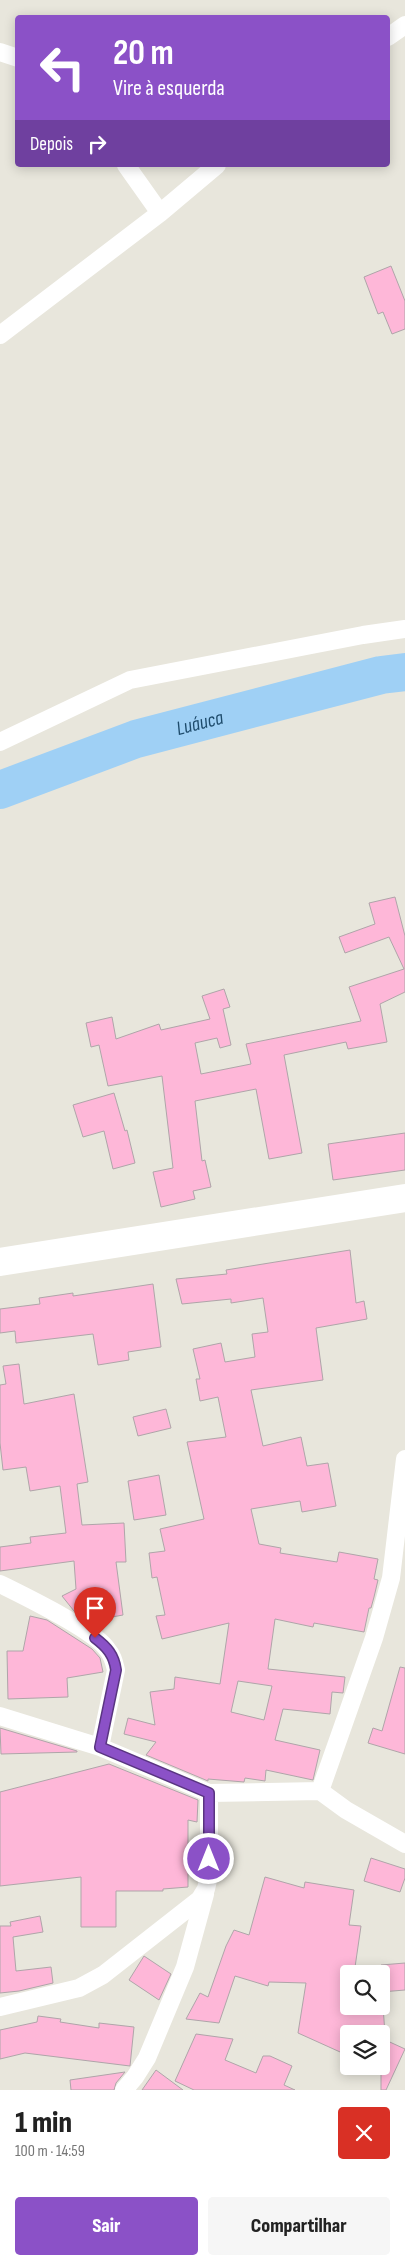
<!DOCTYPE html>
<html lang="pt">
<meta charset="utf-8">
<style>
body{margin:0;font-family:"Sofia Sans Condensed",sans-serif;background:#f6f6f6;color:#222;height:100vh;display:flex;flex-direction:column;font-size:19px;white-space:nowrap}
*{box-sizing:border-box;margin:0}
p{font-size:16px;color:#767676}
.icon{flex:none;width:28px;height:28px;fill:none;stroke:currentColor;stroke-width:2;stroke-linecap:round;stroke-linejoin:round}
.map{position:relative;height:2090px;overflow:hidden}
.sheet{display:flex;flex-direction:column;background:#fff;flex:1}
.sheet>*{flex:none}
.banner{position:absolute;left:15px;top:15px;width:375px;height:152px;border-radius:5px;box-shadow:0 2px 12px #0003;background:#8b51c7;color:#fff;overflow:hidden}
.controls{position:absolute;left:340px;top:1965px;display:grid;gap:10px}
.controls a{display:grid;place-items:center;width:50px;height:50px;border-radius:5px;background:#fff;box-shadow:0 2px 12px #0003;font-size:25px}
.pin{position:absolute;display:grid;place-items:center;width:42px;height:42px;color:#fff;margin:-51px -21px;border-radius:50% 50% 50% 0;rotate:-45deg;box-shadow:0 0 5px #0007}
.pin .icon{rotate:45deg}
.me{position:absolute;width:55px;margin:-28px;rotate:0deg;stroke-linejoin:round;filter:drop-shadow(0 0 4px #0008)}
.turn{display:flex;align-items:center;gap:18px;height:105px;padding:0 15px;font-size:22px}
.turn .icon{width:65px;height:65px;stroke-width:2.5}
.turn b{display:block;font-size:35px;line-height:42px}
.then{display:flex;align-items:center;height:48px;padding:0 15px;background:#0003;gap:10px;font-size:19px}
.round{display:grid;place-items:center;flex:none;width:52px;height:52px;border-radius:5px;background:#f6f6f6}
.head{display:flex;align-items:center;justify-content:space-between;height:85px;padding:0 15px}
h1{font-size:30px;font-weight:800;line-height:38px}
.button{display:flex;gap:10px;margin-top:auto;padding:10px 15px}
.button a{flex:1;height:58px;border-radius:5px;background:#8b51c7;color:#fff;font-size:20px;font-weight:800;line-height:58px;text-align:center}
.button a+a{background:#f6f6f6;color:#222}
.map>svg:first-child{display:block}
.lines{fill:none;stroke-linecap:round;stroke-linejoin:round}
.river{stroke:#9fd0f5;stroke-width:38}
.building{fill:#feb7d8;stroke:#afa5a9;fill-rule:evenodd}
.minor{stroke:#fff;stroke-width:18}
.primary{stroke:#fff;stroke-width:28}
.route-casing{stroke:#5a3581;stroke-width:12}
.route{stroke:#8b51c7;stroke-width:9}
.labels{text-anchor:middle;stroke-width:4;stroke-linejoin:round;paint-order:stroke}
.water-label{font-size:20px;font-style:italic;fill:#1e4b6b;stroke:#e8e6dc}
</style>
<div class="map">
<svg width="405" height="2090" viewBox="0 0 405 2090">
<rect width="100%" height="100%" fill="#e8e6dc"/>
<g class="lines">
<!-- river -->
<path class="river" id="s1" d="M 0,790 L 136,739 L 381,675 L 405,672"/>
</g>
<!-- building -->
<path class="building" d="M 391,266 L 405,301 L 405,329 L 392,334 L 383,312 L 378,314 L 364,277 Z
M 395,897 L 405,936 L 405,992 L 380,1004 L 387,1042 L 348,1049 L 346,1042 L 284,1055 L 302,1153 L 269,1159 L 256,1089 L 195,1101 L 202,1161 L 205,1160 L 211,1187 L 193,1191 L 195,1199 L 161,1207 L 153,1172 L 173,1168 L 162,1076 L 108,1086 L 99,1045 L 91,1047 L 86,1023 L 112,1017 L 116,1039 L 159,1024 L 161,1030 L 210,1019 L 202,996 L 224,989 L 230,1007 L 223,1009 L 231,1045 L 220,1048 L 217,1038 L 195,1043 L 201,1074 L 251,1064 L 246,1044 L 361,1021 L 349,987 L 404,969 L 389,937 L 345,953 L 339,937 L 375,924 L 369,903 Z
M 114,1093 L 125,1131 L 127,1130 L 135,1163 L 113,1169 L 104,1131 L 83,1137 L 73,1105 Z
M 405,1133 L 405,1170 L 333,1180 L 328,1144 Z
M 350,1250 L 356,1303 L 364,1301 L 367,1319 L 316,1328 L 323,1380 L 251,1390 L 263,1446 L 301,1437 L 307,1466 L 328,1463 L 336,1506 L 302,1512 L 300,1501 L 251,1509 L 259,1544 L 281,1548 L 280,1553 L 337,1562 L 339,1552 L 378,1559 L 374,1579 L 378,1580 L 374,1597 L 371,1608 L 369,1608 L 364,1632 L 314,1623 L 313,1627 L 275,1619 L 268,1669 L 345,1677 L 343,1693 L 332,1692 L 330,1714 L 283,1709 L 275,1740 L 320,1750 L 313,1780 L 266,1770 L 265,1781 L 245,1778 L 244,1782 L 208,1779 L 208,1781 L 146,1755 L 156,1742 L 124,1734 L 128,1718 L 155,1725 L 150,1692 L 174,1689 L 175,1677 L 220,1684 L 229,1623 L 162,1639 L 156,1616 L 165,1615 L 157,1577 L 152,1578 L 149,1553 L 165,1551 L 160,1529 L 204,1519 L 187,1442 L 226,1437 L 218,1397 L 200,1401 L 196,1379 L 200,1379 L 193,1349 L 221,1343 L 225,1362 L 255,1357 L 252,1334 L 268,1332 L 263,1298 L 231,1303 L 231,1299 L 182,1304 L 176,1279 L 227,1274 L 226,1270 ZM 238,1681 L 272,1686 L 264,1720 L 231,1712 Z
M 153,1284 L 161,1347 L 128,1352 L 129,1360 L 98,1365 L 93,1334 L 16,1343 L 15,1331 L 0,1333 L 0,1309 L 40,1304 L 39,1298 L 73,1293 L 73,1296 Z
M 19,1364 L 24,1404 L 74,1394 L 88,1482 L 77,1484 L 82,1525 L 124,1523 L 126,1562 L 116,1562 L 123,1615 L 90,1621 L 74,1611 L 62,1596 L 76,1589 L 74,1561 L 0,1571 L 0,1547 L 31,1543 L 30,1537 L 66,1533 L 60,1486 L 30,1491 L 26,1467 L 3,1470 L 0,1443 L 0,1385 L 6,1384 L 3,1366 Z
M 166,1409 L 171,1428 L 138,1436 L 133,1417 Z
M 159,1475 L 166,1515 L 134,1520 L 128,1481 Z
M 30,1616 L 47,1620 L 92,1649 L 100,1658 L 103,1672 L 67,1678 L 68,1697 L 8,1699 L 7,1651 L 23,1651 Z
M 400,1667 L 405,1668 L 405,1754 L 368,1743 L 373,1728 L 382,1731 Z
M 0,1728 L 77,1751 L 77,1752 L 1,1754 Z
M 109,1764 L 198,1800 L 197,1822 L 188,1820 L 188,1887 L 163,1889 L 163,1891 L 116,1891 L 116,1927 L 81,1927 L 81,1877 L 0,1886 L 0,1792 Z
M 371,1858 L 405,1869 L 405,1878 L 400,1892 L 364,1881 Z
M 265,1877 L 304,1888 L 305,1882 L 354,1890 L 349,1925 L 361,1926 L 354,1974 L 349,1974 L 349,2006 L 383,2006 L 385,2034 L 349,2034 L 349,2056 L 298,2033 L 306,1983 L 269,1982 L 268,1986 L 235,1976 L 219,2023 L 186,2019 L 200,1993 L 208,1997 L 226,1946 L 234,1930 L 249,1935 Z
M 40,1916 L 43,1932 L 13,1937 L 16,1971 L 51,1967 L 53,1983 L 19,1991 L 0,1993 L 0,1926 L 11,1926 L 10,1922 Z
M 144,1956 L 171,1974 L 159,2000 L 129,1980 Z
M 405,1963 L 405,1990 L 381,1992 L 381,1965 Z
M 38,2016 L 61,2019 L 60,2022 L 99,2028 L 99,2023 L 134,2027 L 130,2066 L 25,2053 L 0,2059 L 0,2030 L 37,2022 Z
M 196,2034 L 233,2039 L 225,2060 L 256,2073 L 263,2056 L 270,2056 L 292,2066 L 284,2085 L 295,2090 L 194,2090 L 175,2081 Z
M 381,2038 L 405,2049 L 386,2090 L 381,2090 Z
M 156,2070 L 183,2090 L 142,2090 Z
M 125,2072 L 116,2083 L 114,2090 L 71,2090 L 70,2080 Z"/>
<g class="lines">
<!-- minor -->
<path class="minor" d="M 388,37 L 405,25
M 0,52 L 18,58
M 126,165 L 160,213
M 0,335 L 160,213 L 217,165
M 0,742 L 130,680 L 363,635 L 405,629
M 0,1584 C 24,1596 93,1629 107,1649 C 113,1656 114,1662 116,1670 L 100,1747
M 0,1716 L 100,1747 L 209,1793 L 320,1791 L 346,1810 L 405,1844
M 320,1791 L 374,1638 L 391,1578 L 405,1459
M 0,2007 L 79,1988 L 103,1975 L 200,1899 L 206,1889 L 209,1876 L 209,1793
M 124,2090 L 135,2077 L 147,2058 L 185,1967 L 205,1894"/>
<!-- primary -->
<path class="primary" d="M 0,1262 L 405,1198"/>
</g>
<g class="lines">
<defs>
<path id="route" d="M 95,1638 C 107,1647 114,1655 116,1670 L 100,1747 L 209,1793 L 209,1859"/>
</defs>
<!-- route casing -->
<use href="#route" class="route-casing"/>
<!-- route -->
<use href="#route" class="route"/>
</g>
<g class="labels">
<!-- water labels -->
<g class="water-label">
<text dy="7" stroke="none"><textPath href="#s1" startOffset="211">Luáuca</textPath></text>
</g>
</g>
</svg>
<div class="controls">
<a><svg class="icon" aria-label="search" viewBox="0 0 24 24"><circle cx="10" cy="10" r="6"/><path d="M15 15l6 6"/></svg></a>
<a><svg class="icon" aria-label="layers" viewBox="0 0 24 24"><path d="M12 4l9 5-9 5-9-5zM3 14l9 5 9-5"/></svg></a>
</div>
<div class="pin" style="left:95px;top:1638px;background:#d93025"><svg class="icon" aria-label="arrive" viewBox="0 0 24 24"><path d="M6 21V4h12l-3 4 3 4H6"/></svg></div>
<svg class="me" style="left:209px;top:1859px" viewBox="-20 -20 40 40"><circle r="17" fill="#8b51c7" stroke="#fff" stroke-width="3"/><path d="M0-11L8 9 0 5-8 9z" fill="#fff"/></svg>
<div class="banner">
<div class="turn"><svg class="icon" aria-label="left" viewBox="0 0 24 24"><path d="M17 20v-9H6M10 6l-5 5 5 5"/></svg><div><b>20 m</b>Vire à esquerda</div></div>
<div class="then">Depois<svg class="icon" aria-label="right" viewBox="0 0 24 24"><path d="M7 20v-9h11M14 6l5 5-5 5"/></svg></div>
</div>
</div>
<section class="sheet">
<div class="head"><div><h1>1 min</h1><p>100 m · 14:59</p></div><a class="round" style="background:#d93025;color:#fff"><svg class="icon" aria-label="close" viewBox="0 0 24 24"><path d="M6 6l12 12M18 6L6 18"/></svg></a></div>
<div class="button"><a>Sair</a><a>Compartilhar</a></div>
</section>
